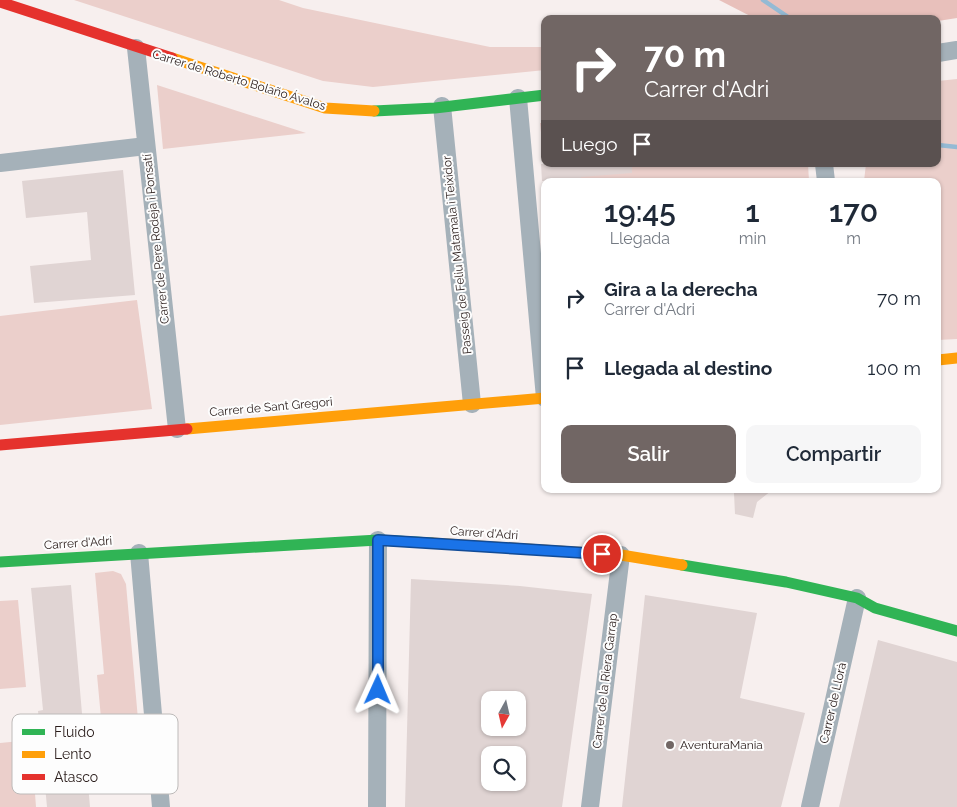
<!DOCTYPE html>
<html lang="es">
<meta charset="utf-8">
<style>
body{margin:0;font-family:Raleway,sans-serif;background:#f6f6f7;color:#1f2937;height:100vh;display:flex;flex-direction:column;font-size:19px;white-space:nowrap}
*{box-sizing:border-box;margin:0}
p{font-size:16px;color:#747a83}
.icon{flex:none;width:28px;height:28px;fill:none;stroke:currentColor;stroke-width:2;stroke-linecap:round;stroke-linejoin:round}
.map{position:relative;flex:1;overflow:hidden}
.side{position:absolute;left:541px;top:178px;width:400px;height:315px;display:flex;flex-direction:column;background:#fff;border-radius:10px;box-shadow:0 1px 4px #0004}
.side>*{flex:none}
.hud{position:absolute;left:541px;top:15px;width:400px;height:152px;border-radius:10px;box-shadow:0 1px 4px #0004;background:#716664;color:#fff;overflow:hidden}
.needle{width:32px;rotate:188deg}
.buttons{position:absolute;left:481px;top:691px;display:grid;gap:10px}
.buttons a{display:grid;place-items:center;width:45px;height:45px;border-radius:10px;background:#fff;box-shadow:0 1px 4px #0004;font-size:25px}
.pin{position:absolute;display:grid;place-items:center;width:42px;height:42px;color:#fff;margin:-21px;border:2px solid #fff;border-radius:50%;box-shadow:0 1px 5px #0007}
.me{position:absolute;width:55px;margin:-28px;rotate:1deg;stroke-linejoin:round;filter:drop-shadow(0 0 4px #0008)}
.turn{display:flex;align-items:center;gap:18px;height:105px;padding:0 20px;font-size:22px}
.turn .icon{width:65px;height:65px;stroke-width:2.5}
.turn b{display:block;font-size:35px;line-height:42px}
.then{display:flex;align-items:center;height:48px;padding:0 20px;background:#0003;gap:10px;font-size:19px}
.eta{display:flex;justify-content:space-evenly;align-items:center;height:85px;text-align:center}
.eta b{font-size:30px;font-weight:600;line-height:35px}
.button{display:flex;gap:10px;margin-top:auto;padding:10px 20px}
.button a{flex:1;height:58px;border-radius:10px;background:#716664;color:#fff;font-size:20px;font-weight:600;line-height:58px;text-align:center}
.button a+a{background:#f6f6f7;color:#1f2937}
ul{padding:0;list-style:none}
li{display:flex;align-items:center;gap:15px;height:70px;padding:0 20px}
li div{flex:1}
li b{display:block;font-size:19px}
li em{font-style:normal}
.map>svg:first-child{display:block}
.green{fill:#ebcfcb}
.forest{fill:#e8c0bb}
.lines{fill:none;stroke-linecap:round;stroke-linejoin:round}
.stream{stroke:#94bad4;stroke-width:4.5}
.building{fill:#e0d4d3;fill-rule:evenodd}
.street{stroke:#a5b1b9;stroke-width:18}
.fast{stroke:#30b455;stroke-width:11}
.slow{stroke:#ff9f0a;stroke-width:11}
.jam{stroke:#e5322d;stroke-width:11}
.route-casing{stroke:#114b97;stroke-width:12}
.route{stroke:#1a73e8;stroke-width:9}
.poi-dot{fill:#716664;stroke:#fdfdfd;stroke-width:2}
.labels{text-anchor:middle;stroke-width:4;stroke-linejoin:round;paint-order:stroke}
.street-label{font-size:12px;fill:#291c1a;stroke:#fdfdfd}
.poi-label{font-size:12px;fill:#291c1a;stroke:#fdfdfd;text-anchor:start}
.key{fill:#fdfdfd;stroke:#bdbab9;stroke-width:1}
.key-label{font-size:14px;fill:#291c1a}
</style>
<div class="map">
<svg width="957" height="807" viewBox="0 0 957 807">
<rect width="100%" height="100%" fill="#f7efee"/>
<!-- green -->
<path class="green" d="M 74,0 L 279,0 L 303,8 L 490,47 L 545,47 L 545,70 L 373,87 L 323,81 Z
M 957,79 L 957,339 L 938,340 L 938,181 L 864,181 L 866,164 L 938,164 L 938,81 Z
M 157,85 L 306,133 L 163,149 Z
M 540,123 L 545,123 L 545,164 L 808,164 L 809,181 L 546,181 Z
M 137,300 L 152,409 L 0,425 L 0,316 Z
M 113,571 L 121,574 L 126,584 L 144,787 L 116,789 L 109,717 L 101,718 L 97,675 L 104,674 L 95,573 Z
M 18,600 L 26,687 L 0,689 L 0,601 Z
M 31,740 L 36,807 L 0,807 L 0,743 Z"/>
<!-- forest -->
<path class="forest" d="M 719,0 L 957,0 L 957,18 L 938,21 L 938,19 L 756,19 Z"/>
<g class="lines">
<!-- stream -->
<path class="stream" d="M 763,0 L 791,19
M 938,145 L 957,147"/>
</g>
<!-- building -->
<path class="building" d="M 541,164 L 632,164 L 632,173 L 581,177 L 582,181 L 542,181 Z
M 123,170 L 135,295 L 34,303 L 30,266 L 91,260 L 87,212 L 26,218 L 22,181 Z
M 771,491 L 757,502 L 753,518 L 735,514 L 734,493 Z
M 411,579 L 520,586 L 592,594 L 562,807 L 405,807 ZM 490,700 L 518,700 L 518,728 L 490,728 ZM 490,755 L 518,755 L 518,782 L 490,782 Z
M 71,585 L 90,807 L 47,807 L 38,711 L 43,710 L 31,588 Z
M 645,595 L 757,613 L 740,698 L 805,713 L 781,807 L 622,807 Z
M 878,640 L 957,662 L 957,807 L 839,807 Z"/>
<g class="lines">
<!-- street -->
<path class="street" d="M 136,48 L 177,429
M 938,53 L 957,50
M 518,98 L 545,398
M 442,106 L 472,404
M 0,163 L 146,146
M 824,164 L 826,181
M 139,553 L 161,807
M 377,807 L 378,540
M 590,807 L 621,555
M 810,807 L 857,598"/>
<!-- fast -->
<path class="fast" d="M 374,111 L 435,108 L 545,95
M 0,562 L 378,540 L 432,543
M 682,565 L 786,582 L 857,598 L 875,608 L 957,631"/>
<!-- slow -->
<path class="slow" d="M 172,58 L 325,108 L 374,111
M 938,360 L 957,358
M 187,429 L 545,398
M 432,543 L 621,555 L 682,565"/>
<!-- jam -->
<path class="jam" d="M 0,2 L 172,58
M 0,445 L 187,429"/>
</g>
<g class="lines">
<defs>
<path id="route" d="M 378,690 L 378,540 L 602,554"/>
</defs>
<!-- route casing -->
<use href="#route" class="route-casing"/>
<!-- route -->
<use href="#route" class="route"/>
</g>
<!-- markers -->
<circle class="poi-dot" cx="670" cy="745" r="5"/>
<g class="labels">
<!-- street labels -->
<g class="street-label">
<text transform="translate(239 80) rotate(17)" y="4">Carrer de Roberto Bolaño Ávalos</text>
<text transform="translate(156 239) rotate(-96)" y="4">Carrer de Pere Rodeja i Ponsatí</text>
<text transform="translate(457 255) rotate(-96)" y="4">Passeig de Feliu Matamala i Teixidor</text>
<text transform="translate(271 407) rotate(-5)" y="4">Carrer de Sant Gregori</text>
<text transform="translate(484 533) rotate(4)" y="4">Carrer d'Adri</text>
<text transform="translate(78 543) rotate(-4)" y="4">Carrer d'Adri</text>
<text transform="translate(605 681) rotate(-83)" y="4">Carrer de la Riera Garrap</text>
<text transform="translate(833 703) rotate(-77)" y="4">Carrer de Llorà</text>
</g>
<!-- poi labels -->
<g class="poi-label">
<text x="680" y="749">AventuraMania</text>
</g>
</g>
<!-- legend -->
<rect x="12" y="714" width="166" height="80" rx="8" class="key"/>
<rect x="22" y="729" width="23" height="6" fill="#30b455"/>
<rect x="22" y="751" width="23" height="7" fill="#ff9f0a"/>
<rect x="22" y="774" width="23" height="6" fill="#e5322d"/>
<g class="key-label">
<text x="54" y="737">Fluido</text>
<text x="54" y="759">Lento</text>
<text x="54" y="782">Atasco</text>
</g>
</svg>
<div class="buttons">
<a><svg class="needle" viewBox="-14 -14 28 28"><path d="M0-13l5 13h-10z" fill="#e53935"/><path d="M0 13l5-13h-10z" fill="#747a83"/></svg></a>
<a><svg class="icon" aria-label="search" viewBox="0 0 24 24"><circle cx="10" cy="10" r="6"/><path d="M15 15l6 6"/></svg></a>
</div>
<div class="pin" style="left:602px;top:554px;background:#d93025"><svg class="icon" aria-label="arrive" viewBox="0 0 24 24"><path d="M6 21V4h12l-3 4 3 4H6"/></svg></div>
<svg class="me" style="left:378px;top:690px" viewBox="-20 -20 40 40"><path d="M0-17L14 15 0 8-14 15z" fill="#1a73e8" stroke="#fff" stroke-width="4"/></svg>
<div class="hud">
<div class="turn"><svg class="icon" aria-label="right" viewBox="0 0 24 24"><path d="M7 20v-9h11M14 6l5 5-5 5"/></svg><div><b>70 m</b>Carrer d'Adri</div></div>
<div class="then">Luego<svg class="icon" aria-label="arrive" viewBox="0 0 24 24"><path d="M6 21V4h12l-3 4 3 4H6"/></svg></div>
</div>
<section class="side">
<div class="eta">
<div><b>19:45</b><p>Llegada</p></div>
<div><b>1</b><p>min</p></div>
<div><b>170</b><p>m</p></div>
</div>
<ul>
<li><svg class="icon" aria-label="right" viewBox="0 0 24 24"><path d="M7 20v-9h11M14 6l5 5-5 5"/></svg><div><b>Gira a la derecha</b><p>Carrer d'Adri</p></div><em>70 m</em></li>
<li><svg class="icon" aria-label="arrive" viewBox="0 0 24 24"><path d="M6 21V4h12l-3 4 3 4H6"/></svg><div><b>Llegada al destino</b></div><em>100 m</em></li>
</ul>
<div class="button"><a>Salir</a><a>Compartir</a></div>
</section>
</div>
